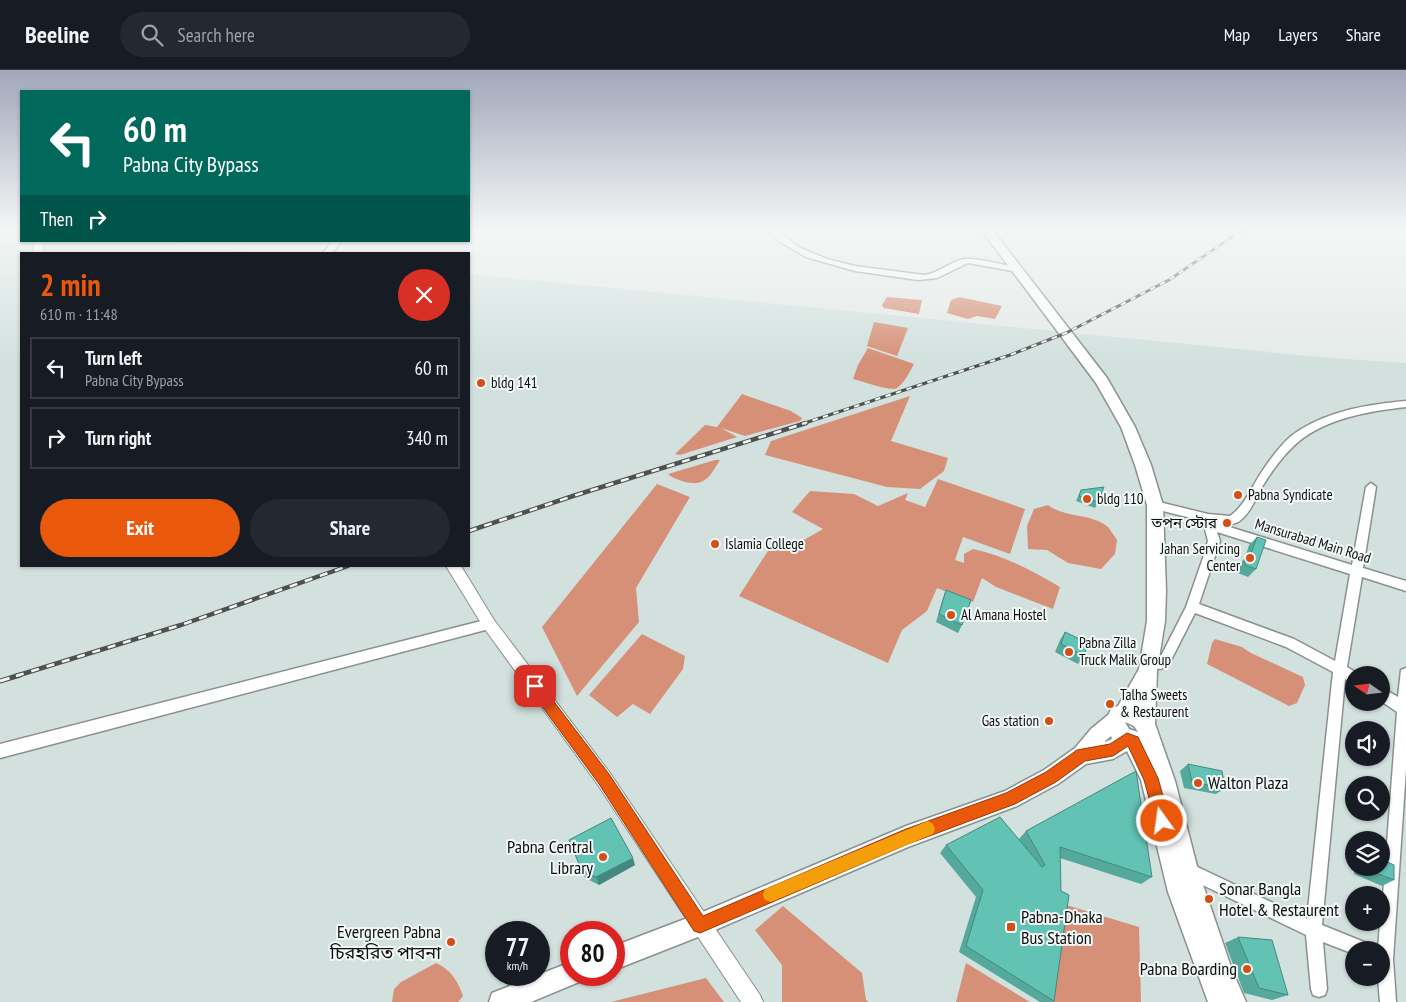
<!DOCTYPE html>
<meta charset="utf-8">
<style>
body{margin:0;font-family:"PT Sans Narrow","Noto Sans Bengali",sans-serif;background:#242831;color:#f1f3f6;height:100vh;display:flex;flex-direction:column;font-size:19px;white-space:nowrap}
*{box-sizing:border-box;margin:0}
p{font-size:16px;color:#9ea1a6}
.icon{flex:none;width:28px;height:28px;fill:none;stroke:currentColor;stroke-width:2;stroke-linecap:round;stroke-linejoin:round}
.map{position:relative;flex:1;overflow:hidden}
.details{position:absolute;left:20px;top:182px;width:450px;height:315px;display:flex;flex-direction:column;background:#171b24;border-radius:0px;box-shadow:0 1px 4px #0004}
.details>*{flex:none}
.banner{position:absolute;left:20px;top:20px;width:450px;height:152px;border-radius:0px;box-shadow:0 1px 4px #0004;background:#00695c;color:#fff;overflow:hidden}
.needle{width:32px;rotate:284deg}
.controls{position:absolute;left:1345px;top:596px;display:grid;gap:10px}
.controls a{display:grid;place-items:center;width:45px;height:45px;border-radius:50%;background:#171b24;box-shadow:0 1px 4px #0004;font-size:25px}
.speed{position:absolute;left:485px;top:851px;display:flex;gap:10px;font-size:25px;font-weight:700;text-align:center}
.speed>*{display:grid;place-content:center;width:65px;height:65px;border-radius:50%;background:#171b24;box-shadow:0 1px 4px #0004;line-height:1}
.speed small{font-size:12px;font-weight:400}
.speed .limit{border:8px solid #d22;background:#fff;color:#111}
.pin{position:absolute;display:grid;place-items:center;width:42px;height:42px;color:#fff;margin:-21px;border-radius:10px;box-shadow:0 2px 8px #0006}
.me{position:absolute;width:55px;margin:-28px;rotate:346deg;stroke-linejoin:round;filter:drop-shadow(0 0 4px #0008)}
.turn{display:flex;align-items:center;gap:18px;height:105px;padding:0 20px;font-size:22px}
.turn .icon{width:65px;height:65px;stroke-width:2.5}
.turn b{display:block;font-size:35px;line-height:42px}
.then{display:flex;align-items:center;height:48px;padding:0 20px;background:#0003;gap:10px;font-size:19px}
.round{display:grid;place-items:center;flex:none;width:52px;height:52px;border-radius:26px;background:#242831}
.headline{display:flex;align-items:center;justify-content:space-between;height:85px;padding:0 20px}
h1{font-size:30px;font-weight:600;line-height:38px;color:#ea580c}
.primary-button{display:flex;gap:10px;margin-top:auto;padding:10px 20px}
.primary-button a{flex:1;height:58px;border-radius:30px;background:#ea580c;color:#fff;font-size:20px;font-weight:600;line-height:58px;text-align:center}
.primary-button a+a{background:#242831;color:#f1f3f6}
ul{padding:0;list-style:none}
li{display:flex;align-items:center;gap:15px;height:62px;margin:0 10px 8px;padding:0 10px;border:2px solid #363941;border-radius:0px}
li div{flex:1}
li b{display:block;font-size:19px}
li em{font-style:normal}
header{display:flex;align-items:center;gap:30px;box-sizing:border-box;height:70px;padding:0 25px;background:#171b24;border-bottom:1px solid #363941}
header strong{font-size:24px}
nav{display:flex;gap:28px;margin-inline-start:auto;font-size:18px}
.search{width:350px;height:45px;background:#242831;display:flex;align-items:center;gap:12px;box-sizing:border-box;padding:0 18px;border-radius:28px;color:#9ea1a6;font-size:19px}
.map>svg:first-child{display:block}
.built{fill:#d2e1de;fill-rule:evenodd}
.water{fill:#d79078}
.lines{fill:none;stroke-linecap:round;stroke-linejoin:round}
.minor-casing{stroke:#8b908f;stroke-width:3}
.major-casing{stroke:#8b908f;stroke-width:2}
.highway-casing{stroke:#8b908f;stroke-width:3}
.minor{fill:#fff;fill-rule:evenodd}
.major{fill:#fff;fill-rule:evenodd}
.highway{fill:#fff;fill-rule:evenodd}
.rail-far2-casing{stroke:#4e514f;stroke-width:3}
.rail-far1-casing{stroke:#4e514f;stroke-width:4.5}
.rail-casing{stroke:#4e514f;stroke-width:5}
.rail-far2{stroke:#f2f8f7;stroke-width:2;stroke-dasharray:5.5;stroke-linecap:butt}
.rail-far1{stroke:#f2f8f7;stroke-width:2.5;stroke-dasharray:8;stroke-linecap:butt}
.rail{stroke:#f2f8f7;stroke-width:3;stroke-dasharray:10;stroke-linecap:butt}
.wall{fill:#54a89c}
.shaded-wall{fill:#45887f}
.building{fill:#62c3b5;stroke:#45887f}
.route{fill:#ea580c;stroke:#983908}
.slow{fill:#f59e0b}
.poi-dot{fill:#d44e18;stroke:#f2f8f7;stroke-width:2}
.labels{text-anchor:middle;stroke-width:4;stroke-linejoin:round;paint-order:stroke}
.poi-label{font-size:15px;fill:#0d0f0e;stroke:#f2f8f7;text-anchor:start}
.street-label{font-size:15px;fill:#0d0f0e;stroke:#f2f8f7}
.near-poi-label{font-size:18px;fill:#0d0f0e;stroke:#f2f8f7;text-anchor:start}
</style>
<header>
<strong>Beeline</strong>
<div class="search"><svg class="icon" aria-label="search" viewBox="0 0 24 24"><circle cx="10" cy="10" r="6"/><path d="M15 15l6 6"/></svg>Search here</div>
<nav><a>Map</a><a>Layers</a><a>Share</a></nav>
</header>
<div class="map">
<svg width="1406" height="932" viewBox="0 0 1406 932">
<rect width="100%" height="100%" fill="#e5ebe9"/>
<!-- built -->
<path class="built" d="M 0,158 L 21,159 L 21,171 L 143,171 L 269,184 L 21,184 L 21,496 L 469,496 L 469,204 L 1330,288 L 1406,293 L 1406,932 L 0,932 ZM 1354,605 L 1381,605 L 1381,632 L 1354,632 ZM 1354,660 L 1381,660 L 1381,688 L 1354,688 ZM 1354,715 L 1381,715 L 1381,742 L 1354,742 ZM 1354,770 L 1381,770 L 1381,798 L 1354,798 ZM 1354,825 L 1381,825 L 1381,852 L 1354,852 ZM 496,862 L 539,862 L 539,905 L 496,905 ZM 571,862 L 614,862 L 614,905 L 571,905 ZM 1354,880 L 1381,880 L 1381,908 L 1354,908 Z"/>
<!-- water -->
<path class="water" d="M 887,227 L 922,230 L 919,244 L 884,238 L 882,235 Z
M 959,227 L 1002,236 L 995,249 L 977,246 L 968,249 L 947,243 L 951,230 Z
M 874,252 L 908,258 L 897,286 L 867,276 Z
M 868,278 L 914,294 C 910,301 904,314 897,318 C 891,322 862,311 853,309 L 858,295 Z
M 742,324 L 791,341 L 802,348 L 800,351 L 745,366 L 721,358 L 737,367 L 680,385 L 675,384 L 705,355 L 717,357 Z
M 910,326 L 891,371 L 948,388 L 944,401 L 920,419 L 887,417 L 765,385 L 771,371 Z
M 715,390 L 720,390 C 709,408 704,418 682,411 C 677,409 672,408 668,404 Z
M 938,409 L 1025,439 L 1010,484 L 963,467 L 955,490 L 964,493 L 964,484 L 973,479 C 1005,486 1031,500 1060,517 L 1053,539 L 996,517 L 982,508 L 973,532 L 937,518 L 927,541 L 902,560 L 888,593 L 739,526 L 775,470 L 802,471 L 823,459 L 792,442 L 810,421 L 854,424 L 878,436 L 908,423 L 905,430 L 925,437 Z
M 657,414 L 690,427 L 636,518 L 639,552 L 577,626 L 542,557 Z
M 1048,435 C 1064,448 1092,443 1108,457 C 1111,460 1114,466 1117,470 L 1115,484 L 1101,499 L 1068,493 L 1047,480 L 1028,479 L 1027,456 L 1034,439 Z
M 642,564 L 685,586 L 683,599 L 650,644 L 633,634 L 617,647 L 589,625 Z
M 1215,569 L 1242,577 L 1251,583 L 1303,607 L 1305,615 L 1297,633 L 1289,636 L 1207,594 L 1212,573 Z
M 1066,835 L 1139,857 L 1141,932 L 1053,932 Z
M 783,836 L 862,903 L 866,930 L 869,932 L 782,932 L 782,895 L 755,860 Z
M 436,893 C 451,900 458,911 463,926 L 458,932 L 392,932 L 394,919 L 401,912 Z
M 966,893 L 1030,932 L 956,932 Z
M 706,908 L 724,932 L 611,932 Z"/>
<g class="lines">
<defs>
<path id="minor" d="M 766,158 L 775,158 L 798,177 L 827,189 L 855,196 L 924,205 C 937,204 947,194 960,190 C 975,186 1002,195 1018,198 L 1022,200 L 1018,202 L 968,193 L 937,208 L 918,210 L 855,201 L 806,187 L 779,171 Z
M 333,171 L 342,171 L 331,184 L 322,184 Z
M 1406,331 L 1406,337 C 1370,341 1327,348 1298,372 C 1284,384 1271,402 1262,417 C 1256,428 1251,441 1242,449 C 1236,455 1227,455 1220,454 L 1352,495 L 1366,417 L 1371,413 L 1376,417 L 1363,498 L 1406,511 L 1406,521 L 1362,507 L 1347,597 L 1360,605 L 1354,605 L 1354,613 L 1345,609 L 1322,855 L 1369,874 L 1371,880 L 1354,880 L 1354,884 L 1323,872 L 1327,919 L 1325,925 L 1319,927 L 1313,925 L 1311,919 L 1306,865 L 1182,805 L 1179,800 L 1182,795 L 1187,792 L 1307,849 L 1333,602 L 1286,577 L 1195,543 L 1169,594 L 1161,599 L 1146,597 L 1144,593 L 1146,589 L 1161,586 L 1186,537 L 1203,488 L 1208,471 L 1203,451 L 1155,439 L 1150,435 L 1155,431 L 1208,444 L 1230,446 C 1245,436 1253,414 1263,400 C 1271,388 1280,376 1290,367 C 1321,342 1368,334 1406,331 ZM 1217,462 L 1350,504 L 1335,591 L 1294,569 L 1199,534 L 1220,471 Z
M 489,549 L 493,550 L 495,554 L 493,558 L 489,559 L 0,688 L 0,674 Z
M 1406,598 L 1406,699 L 1393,889 L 1396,932 L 1380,932 L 1378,908 L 1381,908 L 1381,880 L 1378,880 L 1380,852 L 1381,852 L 1397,642 L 1381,631 L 1381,617 L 1398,627 L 1401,600 Z"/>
<path id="major" d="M 34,171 L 44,171 L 43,184 L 33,184 Z
M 446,496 L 461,496 L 494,550 L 610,703 L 760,925 L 763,932 L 741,932 L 598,715 L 484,558 Z"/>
<path id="highway" d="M 980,158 L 991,158 L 1107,308 L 1135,357 L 1151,395 L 1163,435 L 1166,521 L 1165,551 L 1157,601 L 1155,654 L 1175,711 L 1198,800 L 1232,900 L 1246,932 L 1208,932 L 1168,822 L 1141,710 L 1127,681 L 1113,689 L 1086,694 L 1058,714 L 1017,736 L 908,777 L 708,863 L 614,900 L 614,876 L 698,844 L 906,756 L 1005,721 L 1044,700 L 1075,678 L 1091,659 L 1108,645 L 1112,638 L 1118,636 L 1139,599 L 1147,551 L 1147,435 L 1135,395 L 1121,357 L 1096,313 ZM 1125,652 L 1134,656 L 1138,662 L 1129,659 ZM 1111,666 L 1112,669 L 1105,672 L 1105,671 Z
M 571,892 L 571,905 L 582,905 L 579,912 L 531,932 L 489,932 L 492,923 Z"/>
</defs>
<!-- minor casing -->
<use href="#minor" class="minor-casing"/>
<!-- major casing -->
<use href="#major" class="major-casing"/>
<!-- highway casing -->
<use href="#highway" class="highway-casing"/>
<!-- minor -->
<use href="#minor" class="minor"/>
<!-- major -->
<use href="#major" class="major"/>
<!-- highway -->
<use href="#highway" class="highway"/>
<defs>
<path id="rail-far2" d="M 802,354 L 1010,285 L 1066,263 L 1169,210 L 1245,158"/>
<path id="rail-far1" d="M 469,461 L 573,426 L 806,353
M 16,606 L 181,555 L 348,496"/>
<path id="rail" d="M 0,611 L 20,605"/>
</defs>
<!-- rail-far2 casing -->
<use href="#rail-far2" class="rail-far2-casing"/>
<!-- rail-far1 casing -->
<use href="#rail-far1" class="rail-far1-casing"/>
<!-- rail casing -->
<use href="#rail" class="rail-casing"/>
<!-- rail-far2 -->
<use href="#rail-far2" class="rail-far2"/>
<!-- rail-far1 -->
<use href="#rail-far1" class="rail-far1"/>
<!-- rail -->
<use href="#rail" class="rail"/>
</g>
<!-- wall -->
<path class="wall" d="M 1081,420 L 1098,432 L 1095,438 L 1076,431 Z
M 1257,467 L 1256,499 L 1248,507 L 1238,503 L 1238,496 L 1245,488 L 1249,475 Z
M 946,520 L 962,555 L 958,563 L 936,552 L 943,528 Z
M 1065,562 L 1084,586 L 1078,594 L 1055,582 L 1060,570 Z
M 1188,694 L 1225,718 L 1216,724 L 1184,718 L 1180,701 Z
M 1026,761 L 1152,807 L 1141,814 L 1060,788 L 1054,931 L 1052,932 L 1040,932 L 959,882 L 976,827 L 940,783 L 946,775 L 1019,769 Z
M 569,770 L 635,795 L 599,815 L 585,808 Z
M 1355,798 L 1381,798 L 1394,810 L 1382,816 L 1354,804 Z
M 1238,867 L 1288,925 L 1272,930 L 1244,923 L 1225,873 Z"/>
<!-- shaded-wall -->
<path class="shaded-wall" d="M 633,788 L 635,795 L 599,815 L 596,807 Z"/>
<!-- building -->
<path class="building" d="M 1104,417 L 1098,432 L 1079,426 L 1081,420 Z
M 1257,467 L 1266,470 L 1256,499 L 1245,495 L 1245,488 L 1249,489 Z
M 946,520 L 971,530 L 962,555 L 939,544 Z
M 1065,562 L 1088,573 L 1084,586 L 1061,574 Z
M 1188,694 L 1222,701 L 1225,718 L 1192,712 Z
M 1136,701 L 1152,807 L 1060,777 L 1061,821 L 1069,825 L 1054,931 L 966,876 L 983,820 L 946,775 L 1000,747 L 1042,797 L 1045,795 L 1026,761 Z
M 611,748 L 633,788 L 596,807 L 582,801 L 569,770 Z
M 1381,789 L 1394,795 L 1394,810 L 1366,799 L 1366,798 L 1381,798 Z
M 1238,867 L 1272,870 L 1288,925 L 1259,918 Z"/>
<!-- sky -->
<linearGradient id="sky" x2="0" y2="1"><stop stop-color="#a1a6bb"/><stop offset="0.55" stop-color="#f3f6f5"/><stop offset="1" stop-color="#f3f6f5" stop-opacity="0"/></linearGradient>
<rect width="1406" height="289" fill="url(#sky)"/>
<!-- route -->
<path class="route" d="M 535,610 L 539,612 L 609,704 L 703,846 L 906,759 L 1006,723 L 1046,702 L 1077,680 L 1110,674 L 1127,663 L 1138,667 L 1158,708 L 1170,751 L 1168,757 L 1162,759 L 1157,757 L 1144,710 L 1128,676 L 1113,686 L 1085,691 L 1056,712 L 1015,734 L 908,774 L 700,863 L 694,861 L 599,714 L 530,620 L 528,616 L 530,612 Z"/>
<!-- slow -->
<path class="slow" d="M 928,751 L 933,754 L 935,759 L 933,764 L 771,832 L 765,830 L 763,825 L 765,819 Z"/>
<!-- markers -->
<g class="poi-dot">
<circle cx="481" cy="313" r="5"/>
<circle cx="1238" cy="425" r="5"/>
<circle cx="1087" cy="429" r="5"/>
<circle cx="1227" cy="453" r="5"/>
<circle cx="715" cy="474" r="5"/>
<circle cx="1250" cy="488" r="5"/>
<circle cx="951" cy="545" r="5"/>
<circle cx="1069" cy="582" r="5"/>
<circle cx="1110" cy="634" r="5"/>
<circle cx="1049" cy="651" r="5"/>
<circle cx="1198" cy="713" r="5"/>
<circle cx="603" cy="787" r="5"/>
<circle cx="1209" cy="829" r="5"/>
<rect x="1006" y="852" width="10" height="10" rx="2.5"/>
<circle cx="451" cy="872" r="5"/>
<circle cx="1247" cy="899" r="5"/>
</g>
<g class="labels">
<!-- poi labels -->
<g class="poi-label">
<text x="491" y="318">bldg 141</text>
<text x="1248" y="430">Pabna Syndicate</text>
<text x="1097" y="434">bldg 110</text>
<text x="1217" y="458" text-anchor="end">তপন স্টোর</text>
<text x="725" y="479">Islamia College</text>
<text x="1240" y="484" text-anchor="end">Jahan Servicing<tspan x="1240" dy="17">Center</tspan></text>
<text x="961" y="550">Al Amana Hostel</text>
<text x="1079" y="578">Pabna Zilla<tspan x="1079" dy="17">Truck Malik Group</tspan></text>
<text x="1120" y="630">Talha Sweets<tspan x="1120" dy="17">&amp; Restaurent</tspan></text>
<text x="1039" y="656" text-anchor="end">Gas station</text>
</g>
<!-- street labels -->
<g class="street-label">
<text transform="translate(1313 471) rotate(17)" y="5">Mansurabad Main Road</text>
</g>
<!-- near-poi labels -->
<g class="near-poi-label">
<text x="1208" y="719">Walton Plaza</text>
<text x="593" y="783" text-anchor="end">Pabna Central<tspan x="593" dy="21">Library</tspan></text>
<text x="1219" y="825">Sonar Bangla<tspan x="1219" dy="21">Hotel &amp; Restaurent</tspan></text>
<text x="1021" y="853">Pabna-Dhaka<tspan x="1021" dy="21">Bus Station</tspan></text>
<text x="441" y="868" text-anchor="end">Evergreen Pabna<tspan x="441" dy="21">চিরহরিত পাবনা</tspan></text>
<text x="1237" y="905" text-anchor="end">Pabna Boarding</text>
</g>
</g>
</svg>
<div class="controls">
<a><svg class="needle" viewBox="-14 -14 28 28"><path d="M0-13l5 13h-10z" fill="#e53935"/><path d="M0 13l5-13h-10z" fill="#9ea1a6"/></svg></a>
<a><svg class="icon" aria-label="sound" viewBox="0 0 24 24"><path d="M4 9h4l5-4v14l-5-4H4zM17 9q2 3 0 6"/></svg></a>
<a><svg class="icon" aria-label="search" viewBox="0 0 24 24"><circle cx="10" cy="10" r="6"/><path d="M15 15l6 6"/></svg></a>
<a><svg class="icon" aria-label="layers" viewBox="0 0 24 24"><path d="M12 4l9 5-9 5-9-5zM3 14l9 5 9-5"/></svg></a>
<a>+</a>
<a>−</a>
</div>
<div class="speed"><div>77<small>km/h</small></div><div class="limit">80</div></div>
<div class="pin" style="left:535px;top:616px;background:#d93025"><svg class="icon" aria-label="arrive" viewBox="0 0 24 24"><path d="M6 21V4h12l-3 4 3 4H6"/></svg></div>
<svg class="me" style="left:1162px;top:751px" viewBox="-20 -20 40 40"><circle r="17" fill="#ea580c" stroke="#fff" stroke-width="3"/><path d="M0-11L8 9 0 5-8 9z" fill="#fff"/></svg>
<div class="banner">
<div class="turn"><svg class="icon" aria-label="left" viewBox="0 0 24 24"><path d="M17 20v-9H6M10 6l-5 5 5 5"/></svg><div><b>60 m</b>Pabna City Bypass</div></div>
<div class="then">Then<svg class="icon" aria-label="right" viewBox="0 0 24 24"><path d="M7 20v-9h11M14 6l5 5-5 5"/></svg></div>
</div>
<section class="details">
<div class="headline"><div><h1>2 min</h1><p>610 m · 11:48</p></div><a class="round" style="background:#d93025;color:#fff"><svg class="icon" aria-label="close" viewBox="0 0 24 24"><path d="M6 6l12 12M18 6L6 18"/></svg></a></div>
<ul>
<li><svg class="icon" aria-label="left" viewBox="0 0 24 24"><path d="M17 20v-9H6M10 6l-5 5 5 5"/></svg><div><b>Turn left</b><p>Pabna City Bypass</p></div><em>60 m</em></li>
<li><svg class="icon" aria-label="right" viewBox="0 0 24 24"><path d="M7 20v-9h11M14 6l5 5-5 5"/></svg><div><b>Turn right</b></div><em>340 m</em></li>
</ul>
<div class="primary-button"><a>Exit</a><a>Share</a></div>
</section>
</div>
